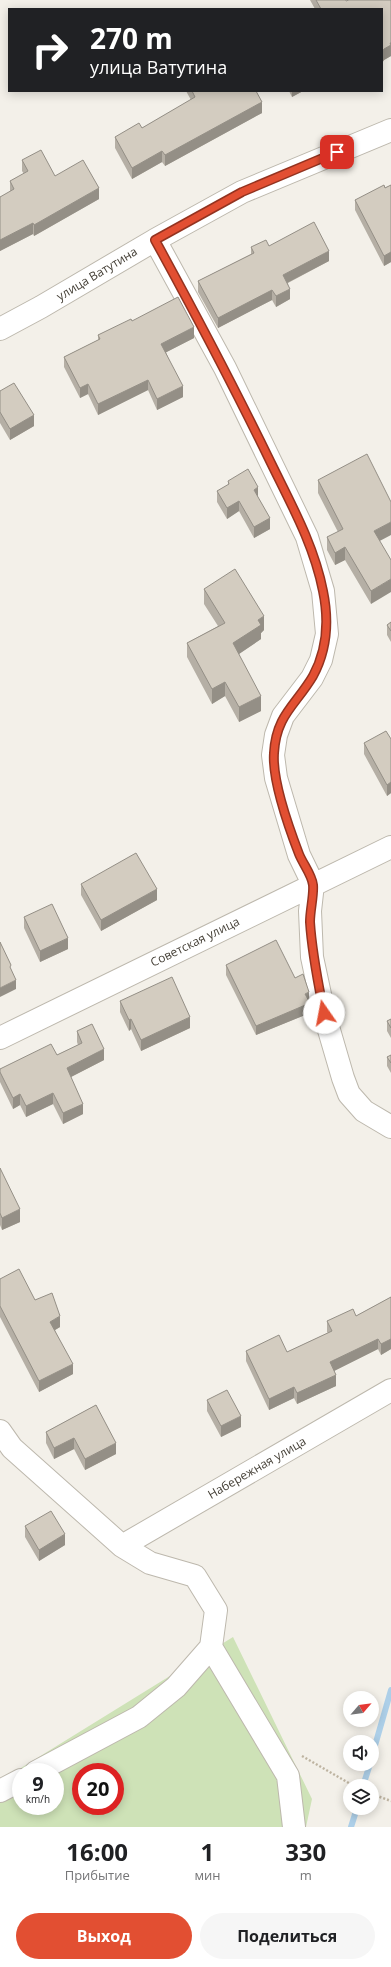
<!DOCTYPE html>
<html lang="ru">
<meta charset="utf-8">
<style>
body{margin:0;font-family:"Open Sans",sans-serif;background:#f6f6f6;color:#202124;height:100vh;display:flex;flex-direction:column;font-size:15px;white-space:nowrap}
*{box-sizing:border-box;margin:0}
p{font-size:13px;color:#757577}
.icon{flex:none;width:22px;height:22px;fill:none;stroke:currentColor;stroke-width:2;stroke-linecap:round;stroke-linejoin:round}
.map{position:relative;height:1827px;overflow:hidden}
.side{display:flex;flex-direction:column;background:#fff;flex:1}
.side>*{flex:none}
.top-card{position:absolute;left:8px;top:8px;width:375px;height:84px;border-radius:0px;box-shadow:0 2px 10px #0003;background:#202124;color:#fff;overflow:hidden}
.needle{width:26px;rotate:62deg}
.controls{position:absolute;left:343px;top:1691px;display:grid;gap:8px}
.controls a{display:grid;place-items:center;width:36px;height:36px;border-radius:50%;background:#fff;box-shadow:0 2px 10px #0003;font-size:20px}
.speed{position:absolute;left:12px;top:1763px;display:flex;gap:8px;font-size:20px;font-weight:700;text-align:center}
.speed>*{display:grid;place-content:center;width:52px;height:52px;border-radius:50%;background:#fff;box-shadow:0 2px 10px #0003;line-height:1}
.speed small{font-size:10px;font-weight:400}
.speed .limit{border:6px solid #d22;background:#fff;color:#111}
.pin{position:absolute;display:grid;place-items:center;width:34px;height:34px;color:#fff;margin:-17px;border-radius:8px;box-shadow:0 2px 6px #0006}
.me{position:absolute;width:44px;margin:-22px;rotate:348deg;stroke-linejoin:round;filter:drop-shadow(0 0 3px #0008)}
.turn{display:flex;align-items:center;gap:14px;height:84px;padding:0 16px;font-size:18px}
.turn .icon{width:52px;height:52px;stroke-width:2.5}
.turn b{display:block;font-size:28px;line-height:34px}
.eta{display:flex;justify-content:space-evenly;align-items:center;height:68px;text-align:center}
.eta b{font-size:24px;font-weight:700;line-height:28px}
.action{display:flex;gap:8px;margin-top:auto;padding:8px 16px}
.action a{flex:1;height:46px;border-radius:24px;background:#e24f32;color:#fff;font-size:16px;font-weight:700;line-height:46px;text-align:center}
.action a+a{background:#f6f6f6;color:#202124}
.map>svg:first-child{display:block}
.green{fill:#cee2b7;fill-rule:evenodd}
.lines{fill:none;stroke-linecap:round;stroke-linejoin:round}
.stream{stroke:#adcfe8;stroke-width:6}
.minor-casing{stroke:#bdb8ad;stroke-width:24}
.path{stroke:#bdb3a0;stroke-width:2.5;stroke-dasharray:2 2;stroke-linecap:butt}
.minor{stroke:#fff;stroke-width:22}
.wall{fill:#b5afa5}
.shaded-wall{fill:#948f86}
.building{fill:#d3ccc0;stroke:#948f86}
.route-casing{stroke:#933320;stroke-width:10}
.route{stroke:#e24f32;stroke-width:7}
.labels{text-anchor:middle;stroke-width:3;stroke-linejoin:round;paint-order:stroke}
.street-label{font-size:12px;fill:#464138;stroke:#fff}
</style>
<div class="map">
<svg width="391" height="1827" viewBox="0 0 391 1827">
<rect width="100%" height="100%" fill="#f3f0e9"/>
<!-- green -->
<path class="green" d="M 233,1637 L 312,1799 L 306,1827 L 0,1827 L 0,1781 ZM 21,1772 L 55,1772 L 55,1806 L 21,1806 ZM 81,1772 L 115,1772 L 115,1806 L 81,1806 Z"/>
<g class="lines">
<!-- stream -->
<path class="stream" d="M 372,1756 L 391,1690
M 363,1786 L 370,1764
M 351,1827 L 357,1808"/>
<defs>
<path id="minor" d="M 155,240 L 225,368 L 307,537 L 323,591 L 327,634 L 321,660 L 312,678 L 283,716 L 276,735 L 273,755 L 276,778 L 299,855 L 313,884 L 310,911 L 312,957 L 324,1013 L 343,1078 L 349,1094 L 364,1111 L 391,1127
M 0,329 L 41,307 L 155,240 L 242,192 L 391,130
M 0,1038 L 391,847
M 0,1431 L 12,1448 L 122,1546 L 150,1563 L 195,1576 L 216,1610 L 211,1647 L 176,1687 L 139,1717 L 36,1772
M 122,1546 L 391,1390
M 211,1647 L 288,1776 L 294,1827
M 0,1791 L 21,1780"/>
</defs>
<!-- minor casing -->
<use href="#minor" class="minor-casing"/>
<!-- path -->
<path class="path" d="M 302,1756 L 354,1786
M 372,1794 L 391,1801"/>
<!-- minor -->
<use href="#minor" class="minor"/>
</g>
<!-- wall -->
<path class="wall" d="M 310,0 L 346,0 L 346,1 L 391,0 L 391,56 L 384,60 L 382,63 L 382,9 L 315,9 Z
M 186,91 L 256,91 L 262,113 L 165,166 L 162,162 L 132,179 L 115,148 L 115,137 L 142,128 L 191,100 Z
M 289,91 L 303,91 L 292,97 Z
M 22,160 L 55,176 L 99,199 L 34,236 L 33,234 L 0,251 L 0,197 L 10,192 L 10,181 L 24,174 L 22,171 Z
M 391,185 L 391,262 L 384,266 L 355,210 L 355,200 Z
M 269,246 L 329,261 L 288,283 L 290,299 L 276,307 L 272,300 L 218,328 L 198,292 L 198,281 L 251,254 L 251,247 Z
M 132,321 L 194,338 L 166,352 L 183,397 L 157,410 L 148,390 L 98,415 L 88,394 L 80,398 L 64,367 L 64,357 L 98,340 L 98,335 Z
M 0,391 L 34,426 L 10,440 L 0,423 Z
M 318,480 L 380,541 L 371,604 L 345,560 L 335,565 L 327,550 L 327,537 L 338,532 L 318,493 Z
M 228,481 L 258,497 L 270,529 L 254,538 L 239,511 L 227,519 L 217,502 L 217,491 L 228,485 Z
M 204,589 L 264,630 L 261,633 L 261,639 L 239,654 L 261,711 L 239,722 L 225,696 L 212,704 L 187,657 L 187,643 L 218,626 L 204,604 Z
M 391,622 L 391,642 L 387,635 L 387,625 Z
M 391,739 L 391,793 L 387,796 L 364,754 L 364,743 Z
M 81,884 L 157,900 L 101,931 L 81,895 Z
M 24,917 L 68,949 L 40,962 L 24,928 Z
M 226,965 L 309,1000 L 310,1013 L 256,1035 L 226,975 Z
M 120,1001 L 190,1028 L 141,1051 L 131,1029 L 129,1031 L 120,1012 Z
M 391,1019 L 391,1038 L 387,1031 L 387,1021 Z
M 77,1031 L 104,1060 L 71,1077 L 83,1114 L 63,1124 L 53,1104 L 26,1117 L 20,1105 L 13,1109 L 0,1082 L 0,1069 L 57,1055 L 78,1045 L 77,1042 Z
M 391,1055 L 391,1073 L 387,1066 L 387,1057 Z
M 0,1168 L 20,1222 L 2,1230 L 0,1225 Z
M 0,1279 L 35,1300 L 60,1327 L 55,1330 L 73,1374 L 39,1392 L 0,1317 Z
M 391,1297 L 391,1349 L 381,1355 L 378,1349 L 334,1371 L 336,1386 L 297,1404 L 294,1398 L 269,1410 L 246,1361 L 246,1351 L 287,1352 L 328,1333 L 327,1332 L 327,1321 L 356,1316 Z
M 207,1400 L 241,1427 L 221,1437 L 207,1411 Z
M 96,1405 L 116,1454 L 85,1470 L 74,1449 L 54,1459 L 46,1443 L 46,1432 Z
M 25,1526 L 65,1545 L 39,1561 L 25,1537 Z"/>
<!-- shaded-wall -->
<path class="shaded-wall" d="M 391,43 L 391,56 L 384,60 L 382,63 L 382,52 L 384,49 Z
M 292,91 L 303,91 L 292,97 Z
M 262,102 L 262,113 L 165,166 L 165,155 Z
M 162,151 L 162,162 L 132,179 L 132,168 Z
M 99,188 L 99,199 L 34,236 L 34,225 Z
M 33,223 L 33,234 L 0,251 L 0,240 Z
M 329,251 L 329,261 L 283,285 L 283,275 Z
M 391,252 L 391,262 L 384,266 L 384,256 Z
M 290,289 L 290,299 L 276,307 L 276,296 Z
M 272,290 L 272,300 L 218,328 L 218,318 Z
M 194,327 L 194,338 L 161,355 L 161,344 Z
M 148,380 L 148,390 L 98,415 L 98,404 Z
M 88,384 L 88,394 L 80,398 L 80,388 Z
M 183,386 L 183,397 L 157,410 L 157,399 Z
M 34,415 L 34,426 L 10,440 L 10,429 Z
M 258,487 L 258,498 L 254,490 Z
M 239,501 L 239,511 L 227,519 L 227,508 Z
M 270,518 L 270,529 L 254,538 L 254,527 Z
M 391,522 L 391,535 L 374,544 L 374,531 Z
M 345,547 L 345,560 L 335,565 L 335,553 Z
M 391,579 L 391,592 L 371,604 L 371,591 Z
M 264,616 L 264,630 L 261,633 L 261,639 L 233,658 L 233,643 L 258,620 Z
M 225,682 L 225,696 L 212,704 L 212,689 Z
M 261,696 L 261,711 L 239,722 L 239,707 Z
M 391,782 L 391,793 L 387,796 L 387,785 Z
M 157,889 L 157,900 L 101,931 L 101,920 Z
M 68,938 L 68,949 L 40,962 L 40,951 Z
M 16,980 L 16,989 L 0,997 L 0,988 Z
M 309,992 L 309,1001 L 305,994 Z
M 310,1003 L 310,1013 L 256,1035 L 256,1026 Z
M 190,1017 L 190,1028 L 141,1051 L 141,1040 Z
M 131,1019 L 131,1029 L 129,1031 L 129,1020 Z
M 104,1049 L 104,1060 L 67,1079 L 67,1068 Z
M 53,1093 L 53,1104 L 26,1117 L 26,1106 Z
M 20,1094 L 20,1105 L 13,1109 L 13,1098 Z
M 83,1104 L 83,1114 L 63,1124 L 63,1113 Z
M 20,1209 L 20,1222 L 2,1230 L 2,1218 Z
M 60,1316 L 60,1327 L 50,1333 L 50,1322 Z
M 378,1339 L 378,1349 L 330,1373 L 330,1362 Z
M 391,1339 L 391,1349 L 381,1355 L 381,1344 Z
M 73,1364 L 73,1374 L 39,1392 L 39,1381 Z
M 336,1375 L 336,1386 L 297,1404 L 297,1393 Z
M 294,1387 L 294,1398 L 269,1410 L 269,1399 Z
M 241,1416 L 241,1427 L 221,1437 L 221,1426 Z
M 74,1438 L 74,1449 L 54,1459 L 54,1448 Z
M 116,1443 L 116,1454 L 85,1470 L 85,1459 Z
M 65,1534 L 65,1545 L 39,1561 L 39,1550 Z"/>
<!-- building -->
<path class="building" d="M 316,0 L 346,0 L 346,1 L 349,0 L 391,0 L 391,43 L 390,43 L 391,45 L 384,49 L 382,52 L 382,9 L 321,9 Z
M 192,91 L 256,91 L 262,102 L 165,155 L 162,151 L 132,168 L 115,137 L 139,123 L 142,128 L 195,97 Z
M 41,150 L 55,176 L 83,160 L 99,188 L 34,225 L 33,223 L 0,240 L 0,197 L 14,189 L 10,181 L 28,171 L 22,160 Z
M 384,185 L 385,188 L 391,185 L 391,252 L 384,256 L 355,200 Z
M 314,222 L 329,251 L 283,275 L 290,289 L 276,296 L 272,290 L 218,318 L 198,281 L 254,253 L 251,247 L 266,240 L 269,246 Z
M 178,297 L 194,327 L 161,344 L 183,386 L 157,399 L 148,380 L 98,404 L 88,384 L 80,388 L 64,357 L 100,339 L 98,335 L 131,319 L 132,321 Z
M 14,383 L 34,415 L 10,429 L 0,412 L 0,391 Z
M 367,454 L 391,502 L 391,522 L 374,531 L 391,560 L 391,579 L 371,591 L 345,547 L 335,553 L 327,537 L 343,529 L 318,480 Z
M 248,469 L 258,487 L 254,490 L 270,518 L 254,527 L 239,501 L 227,508 L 217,491 L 229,484 L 228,481 Z
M 235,569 L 264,616 L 258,620 L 261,625 L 233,643 L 261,696 L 239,707 L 225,682 L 212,689 L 187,643 L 225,623 L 204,589 Z
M 391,622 L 391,631 L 387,625 Z
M 386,731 L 391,739 L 391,782 L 387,785 L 364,743 Z
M 136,853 L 157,889 L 101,920 L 81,884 Z
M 52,904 L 68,938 L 40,951 L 24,917 Z
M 276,940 L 295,978 L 303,974 L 309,992 L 305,994 L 310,1003 L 256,1026 L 226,965 Z
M 0,942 L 11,965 L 10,967 L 16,980 L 0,988 Z
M 172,977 L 190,1017 L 141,1040 L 131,1019 L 129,1020 L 120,1001 Z
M 391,1019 L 391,1028 L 387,1021 Z
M 92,1024 L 104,1049 L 67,1068 L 83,1104 L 63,1113 L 53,1093 L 26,1106 L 20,1094 L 13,1098 L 0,1072 L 0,1069 L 51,1044 L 57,1055 L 82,1043 L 77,1031 Z
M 391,1055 L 391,1063 L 387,1057 Z
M 0,1168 L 20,1209 L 2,1218 L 0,1213 Z
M 19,1269 L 35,1300 L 52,1293 L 60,1316 L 50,1322 L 73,1364 L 39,1381 L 0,1306 L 0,1279 Z
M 391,1297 L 391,1339 L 381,1344 L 378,1339 L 330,1362 L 336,1375 L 297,1393 L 294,1387 L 269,1399 L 246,1351 L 279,1335 L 287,1352 L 332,1331 L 327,1321 L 353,1309 L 356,1316 Z
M 227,1390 L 241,1416 L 221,1426 L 207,1400 Z
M 96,1405 L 116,1443 L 85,1459 L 74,1438 L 54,1448 L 46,1432 Z
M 51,1511 L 65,1534 L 39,1550 L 25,1526 Z"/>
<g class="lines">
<defs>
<path id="route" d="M 324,1013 C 318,982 312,954 310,922 C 310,910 314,895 313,885 C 312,875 303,864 299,854 C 289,828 272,780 274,753 C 276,715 296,705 313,676 C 327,650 329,620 323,591 C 314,545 291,504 271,463 C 234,387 195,313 155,240 L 242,192 L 337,152"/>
</defs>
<!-- route casing -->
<use href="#route" class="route-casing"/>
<!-- route -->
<use href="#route" class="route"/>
</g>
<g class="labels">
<!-- street labels -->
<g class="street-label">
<text transform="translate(97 274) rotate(-31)" y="4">улица Ватутина</text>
<text transform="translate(195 942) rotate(-26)" y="4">Советская улица</text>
<text transform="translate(257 1468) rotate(-30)" y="4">Набережная улица</text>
</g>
</g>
</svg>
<div class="controls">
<a><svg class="needle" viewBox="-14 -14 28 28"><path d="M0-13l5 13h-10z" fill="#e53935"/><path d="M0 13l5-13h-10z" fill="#757577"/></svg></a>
<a><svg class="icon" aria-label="sound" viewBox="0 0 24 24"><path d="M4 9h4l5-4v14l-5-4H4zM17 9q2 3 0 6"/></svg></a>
<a><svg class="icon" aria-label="layers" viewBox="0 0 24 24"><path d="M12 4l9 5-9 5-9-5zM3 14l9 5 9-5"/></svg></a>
</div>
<div class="speed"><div>9<small>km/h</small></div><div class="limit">20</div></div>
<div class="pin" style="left:337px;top:152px;background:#d93025"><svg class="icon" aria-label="arrive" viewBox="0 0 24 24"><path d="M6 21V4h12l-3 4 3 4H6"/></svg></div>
<svg class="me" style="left:324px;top:1013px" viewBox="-20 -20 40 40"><circle r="19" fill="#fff"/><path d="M0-13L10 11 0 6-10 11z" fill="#e24f32"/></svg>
<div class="top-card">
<div class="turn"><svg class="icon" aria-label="right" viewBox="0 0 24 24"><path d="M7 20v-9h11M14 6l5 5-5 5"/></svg><div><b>270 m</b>улица Ватутина</div></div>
</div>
</div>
<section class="side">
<div class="eta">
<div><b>16:00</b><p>Прибытие</p></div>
<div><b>1</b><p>мин</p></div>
<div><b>330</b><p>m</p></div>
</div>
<div class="action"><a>Выход</a><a>Поделиться</a></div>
</section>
